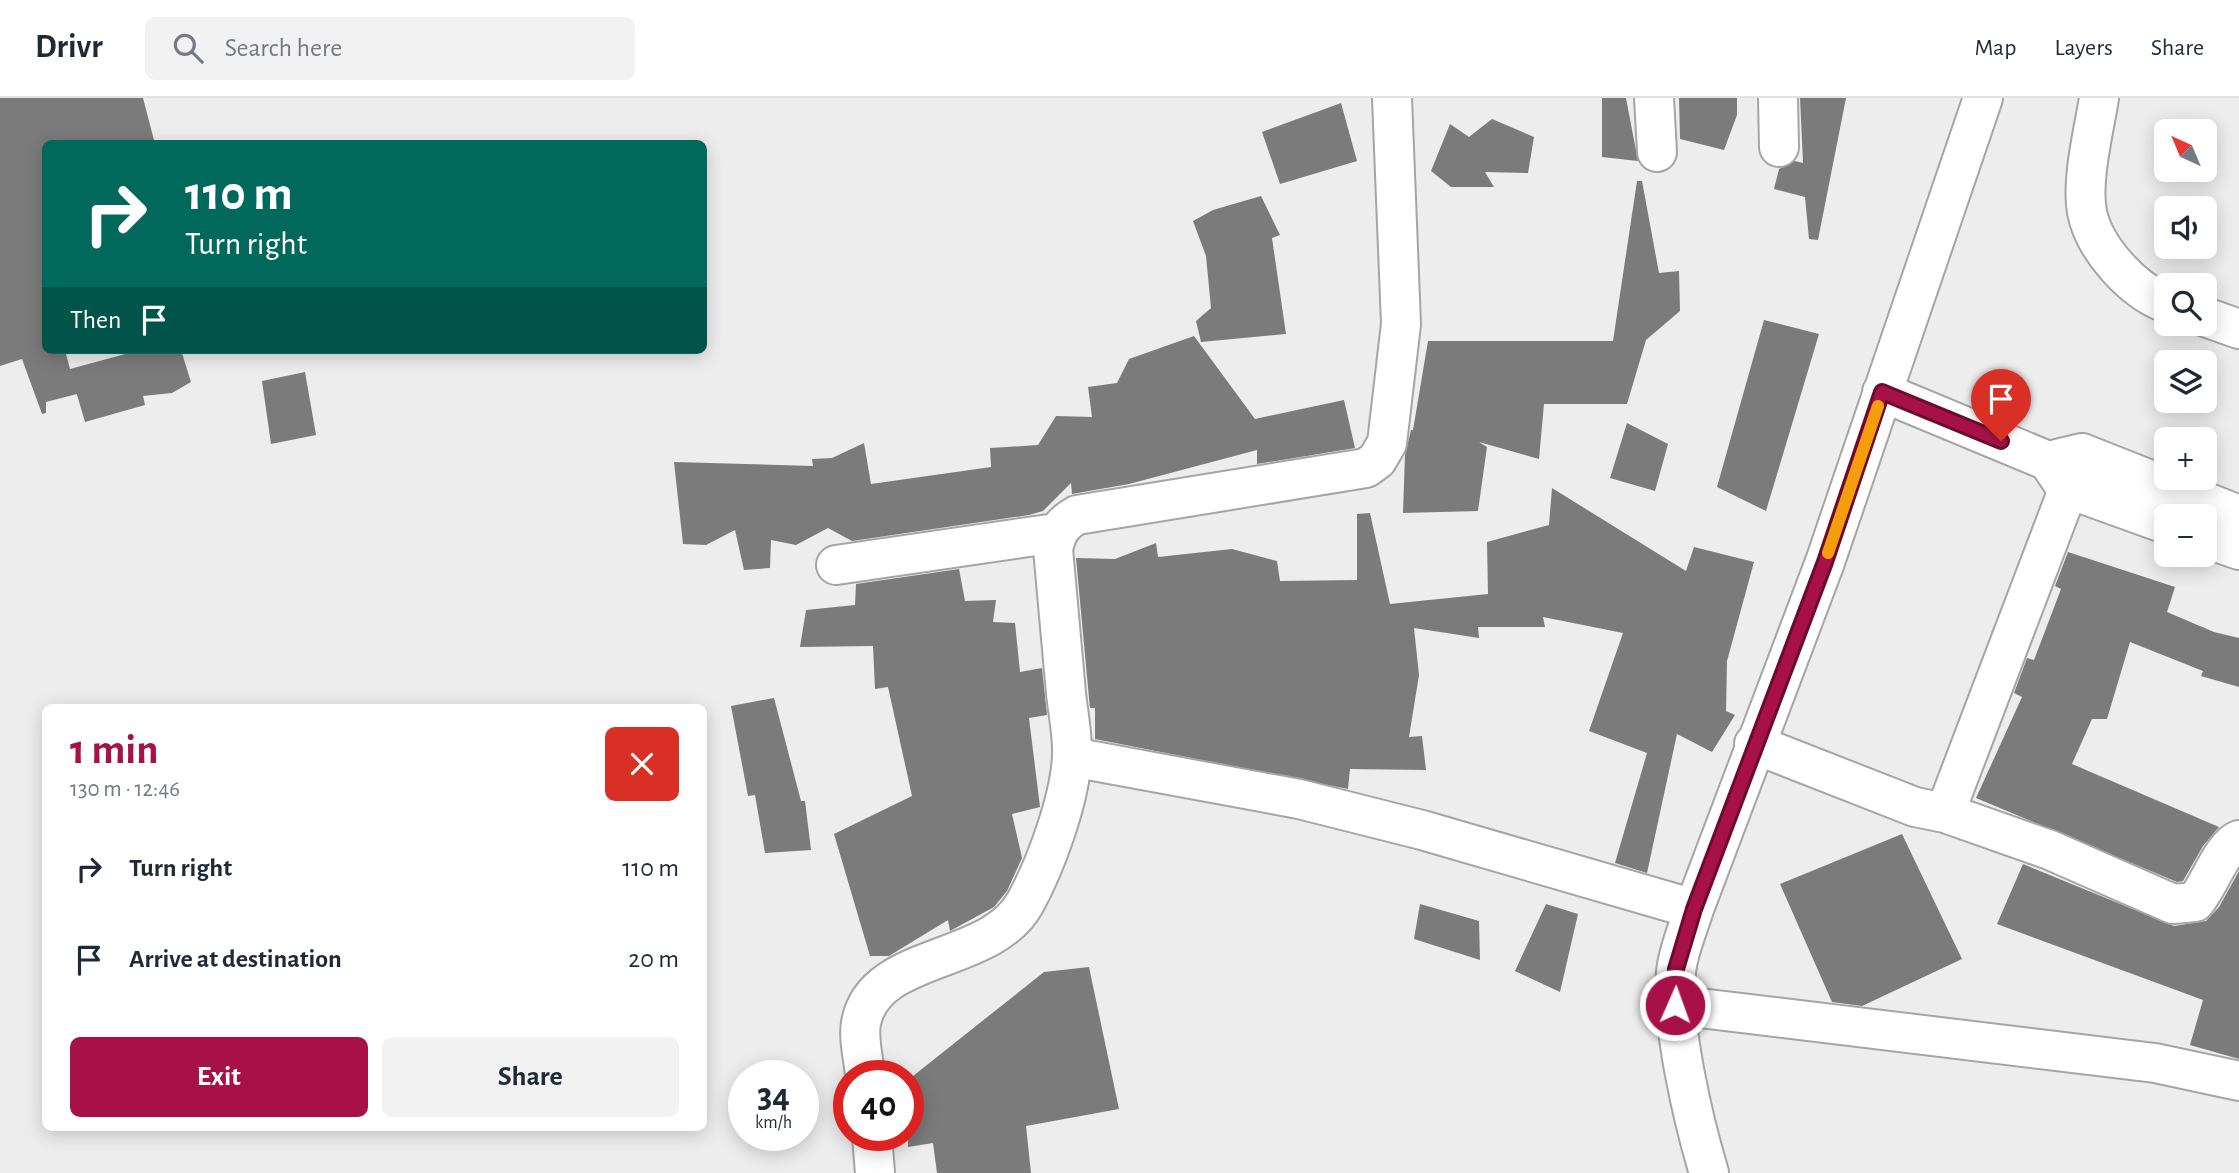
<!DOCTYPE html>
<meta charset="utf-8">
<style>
body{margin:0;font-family:"Alegreya Sans",sans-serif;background:#f2f2f3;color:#1f2937;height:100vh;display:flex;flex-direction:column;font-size:26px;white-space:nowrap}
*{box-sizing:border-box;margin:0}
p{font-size:23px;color:#747a83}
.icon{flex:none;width:38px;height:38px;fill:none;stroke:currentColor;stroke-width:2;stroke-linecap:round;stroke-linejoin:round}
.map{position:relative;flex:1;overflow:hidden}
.drawer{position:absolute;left:42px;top:606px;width:665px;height:427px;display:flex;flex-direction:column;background:#fff;border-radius:10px;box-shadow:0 4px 18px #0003}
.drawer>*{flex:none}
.guide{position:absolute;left:42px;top:42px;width:665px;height:214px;border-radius:10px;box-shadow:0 4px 18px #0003;background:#00695c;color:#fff;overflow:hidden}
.needle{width:46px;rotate:316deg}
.buttons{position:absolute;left:2154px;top:21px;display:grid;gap:14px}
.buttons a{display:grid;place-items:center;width:63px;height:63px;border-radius:10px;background:#fff;box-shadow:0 4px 18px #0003;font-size:35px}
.speed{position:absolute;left:728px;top:962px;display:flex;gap:14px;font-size:35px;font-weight:700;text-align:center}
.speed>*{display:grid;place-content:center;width:91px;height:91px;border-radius:50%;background:#fff;box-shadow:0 4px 18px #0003;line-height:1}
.speed small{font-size:18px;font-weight:400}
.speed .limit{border:10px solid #d22;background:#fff;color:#111}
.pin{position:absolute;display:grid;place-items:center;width:60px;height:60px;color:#fff;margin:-72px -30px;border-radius:50% 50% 50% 0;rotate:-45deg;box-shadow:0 0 7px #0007}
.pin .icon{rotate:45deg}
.me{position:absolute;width:77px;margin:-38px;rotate:2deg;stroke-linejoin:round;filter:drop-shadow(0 0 5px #0008)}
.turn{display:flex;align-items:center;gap:24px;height:147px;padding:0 28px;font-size:32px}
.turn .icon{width:91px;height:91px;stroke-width:2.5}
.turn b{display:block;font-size:49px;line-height:60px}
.then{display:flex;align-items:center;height:66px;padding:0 28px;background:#0003;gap:14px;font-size:26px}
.round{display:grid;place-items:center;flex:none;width:74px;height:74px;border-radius:10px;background:#f2f2f3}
.headline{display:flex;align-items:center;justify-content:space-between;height:119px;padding:0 28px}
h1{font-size:42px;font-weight:600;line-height:52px;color:#a71147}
.action{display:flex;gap:14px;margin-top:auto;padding:14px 28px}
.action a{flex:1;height:80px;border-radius:10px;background:#a71147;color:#fff;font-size:28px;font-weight:600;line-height:80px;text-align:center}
.action a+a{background:#f2f2f3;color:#1f2937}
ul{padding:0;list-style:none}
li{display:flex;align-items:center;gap:21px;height:91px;padding:0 28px}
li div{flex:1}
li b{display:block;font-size:26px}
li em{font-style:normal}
header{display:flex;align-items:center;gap:42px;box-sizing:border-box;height:98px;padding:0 35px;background:#fff;border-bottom:2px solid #e0e1e3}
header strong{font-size:33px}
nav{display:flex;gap:38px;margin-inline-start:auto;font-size:24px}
.search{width:490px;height:63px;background:#f2f2f3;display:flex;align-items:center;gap:18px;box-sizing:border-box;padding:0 24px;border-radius:10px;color:#747a83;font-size:26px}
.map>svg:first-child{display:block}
.building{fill:#7c7b7b}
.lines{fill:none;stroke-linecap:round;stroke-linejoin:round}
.minor-casing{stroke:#a5a5a6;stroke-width:42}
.minor{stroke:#fff;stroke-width:38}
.route-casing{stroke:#6d0b2e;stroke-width:18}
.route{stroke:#a71147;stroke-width:12}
.slow{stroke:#f59e0b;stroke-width:12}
</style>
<header>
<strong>Drivr</strong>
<div class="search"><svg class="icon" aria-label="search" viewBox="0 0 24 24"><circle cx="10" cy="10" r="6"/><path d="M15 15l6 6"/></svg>Search here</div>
<nav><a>Map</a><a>Layers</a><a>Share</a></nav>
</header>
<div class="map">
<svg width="2239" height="1075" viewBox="0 0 2239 1075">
<rect width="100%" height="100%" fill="#ededee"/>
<!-- building -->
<path class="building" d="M 0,0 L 143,0 L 155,46 L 46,46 L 46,252 L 65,252 L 70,271 L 140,252 L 181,252 L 191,284 L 172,295 L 143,298 L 145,307 L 85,324 L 75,290 L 77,296 L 46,304 L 46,315 L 42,316 L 22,261 L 0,268 Z
M 1602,0 L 1626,0 L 1638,63 L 1602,59 Z
M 1679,0 L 1737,0 L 1737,17 L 1724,52 L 1680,41 Z
M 1800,0 L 1846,0 L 1818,142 L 1809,141 L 1805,99 L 1774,91 L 1779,71 L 1795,63 L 1803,65 Z
M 1341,5 L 1357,63 L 1280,86 L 1262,34 Z
M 1492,21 L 1534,39 L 1528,75 L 1485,74 L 1494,89 L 1451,89 L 1431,73 L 1450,26 L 1469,39 Z
M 1637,83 L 1642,83 L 1659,175 L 1679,173 L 1680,213 L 1646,242 L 1627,306 L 1544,306 L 1539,361 L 1479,344 L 1487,349 L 1478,413 L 1403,415 L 1405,357 L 1411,332 L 1413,332 L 1428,243 L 1613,243 Z
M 1261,98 L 1280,137 L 1272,140 L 1286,236 L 1201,244 L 1196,223 L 1211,210 L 1206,158 L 1193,123 L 1213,112 Z
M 1764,222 L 1819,236 L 1766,413 L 1717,389 Z
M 1194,238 L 1255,321 L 1344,302 L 1355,350 L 1257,366 L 1257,352 L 1129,386 L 1072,396 L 1071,385 L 1043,413 L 1029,417 L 852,443 L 828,430 L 796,447 L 771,442 L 770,470 L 744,472 L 735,432 L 706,447 L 683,446 L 674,364 L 813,368 L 812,361 L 832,360 L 864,345 L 871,386 L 991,369 L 990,350 L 1038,347 L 1056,318 L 1092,319 L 1088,289 L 1117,285 L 1129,261 Z
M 305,274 L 316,337 L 271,346 L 262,283 Z
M 1627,325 L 1668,346 L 1655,393 L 1610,380 Z
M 1552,390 L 1686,473 L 1694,449 L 1754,464 L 1727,563 L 1726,613 L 1735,617 L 1712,654 L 1677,636 L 1647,775 L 1615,765 L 1647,655 L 1589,633 L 1623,535 L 1543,519 L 1545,529 L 1478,529 L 1479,540 L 1414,530 L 1419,577 L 1409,639 L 1422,638 L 1426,672 L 1350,671 L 1348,691 L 1095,641 L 1095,610 L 1090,610 L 1089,600 L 1076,460 L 1115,461 L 1156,445 L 1158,459 L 1232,451 L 1277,463 L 1280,483 L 1357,482 L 1357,416 L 1370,415 L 1390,506 L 1488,496 L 1487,444 L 1549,427 Z
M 2068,454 L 2175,489 L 2167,514 L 2214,534 L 2239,540 L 2239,589 L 2201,578 L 2203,573 L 2130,544 L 2107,621 L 2092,621 L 2072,666 L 2219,729 L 2203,748 L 2183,783 L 2177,784 L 1976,700 L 2022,599 L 2014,595 L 2027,560 L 2034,562 L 2061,491 L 2055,488 Z
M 959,471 L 965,503 L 996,502 L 993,524 L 1015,525 L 1020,574 L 1042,570 L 1047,617 L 1029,620 L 1040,709 L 1012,716 L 1022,760 L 1007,793 L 994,809 L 950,833 L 948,822 L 889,858 L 870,858 L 834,736 L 912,698 L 888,589 L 875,591 L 873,548 L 800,549 L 806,512 L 855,507 L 856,486 Z
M 774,600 L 801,703 L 805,703 L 811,752 L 765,755 L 755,697 L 748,698 L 731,608 Z
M 1902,736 L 1962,861 L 1862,908 L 1832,904 L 1780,786 Z
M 2023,766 L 2174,828 L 2206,823 L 2219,809 L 2239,773 L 2239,961 L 2190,947 L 2203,902 L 1997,826 Z
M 1420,806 L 1479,823 L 1480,862 L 1414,841 Z
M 1546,806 L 1578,816 L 1560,894 L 1515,873 Z
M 1089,869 L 1119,1011 L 1026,1028 L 1031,1075 L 937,1075 L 933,1045 L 908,1049 L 908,982 L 1044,874 Z"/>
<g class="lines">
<defs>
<path id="minor" d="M 1654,0 L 1657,54
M 1778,0 L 1779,49
M 2099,0 C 2094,32 2081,82 2087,114 C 2094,150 2132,192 2166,205
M 2205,219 L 2239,231
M 1882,294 L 2048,363 L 2066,390 L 2166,426
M 2057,361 L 2082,355 L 2239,417
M 2205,440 L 2239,452
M 836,467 L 1056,435
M 1754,646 L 1915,709 L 1945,715 L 2082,355
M 1072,659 L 1299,701 L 1422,732 L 1694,811
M 1945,715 L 2050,752 L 2173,806 L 2195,804 C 2208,790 2222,748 2239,742
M 1675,907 L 2155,965 L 2239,983
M 865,978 C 864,962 858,941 861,925 C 874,853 990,868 1025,805 C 1046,767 1070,701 1072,658 C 1073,638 1068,615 1066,595 C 1062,547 1057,499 1053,451 C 1057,434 1061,426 1077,417 L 1366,370 L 1377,362 L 1387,345 L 1401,226 L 1392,0
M 872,1038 L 875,1075
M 1709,1075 C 1693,1021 1671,928 1676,874 C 1678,853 1688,831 1694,811 L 1825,464 L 1983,0"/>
</defs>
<!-- minor casing -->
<use href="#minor" class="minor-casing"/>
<!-- minor -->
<use href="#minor" class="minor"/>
</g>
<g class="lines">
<defs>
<path id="route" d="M 1675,907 L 1676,871 L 1694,811 L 1825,464 L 1882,294 L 2001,343"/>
</defs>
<!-- route casing -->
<use href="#route" class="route-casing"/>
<!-- route -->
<use href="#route" class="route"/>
<!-- slow -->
<path class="slow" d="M 1828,455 L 1878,308"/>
</g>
</svg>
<div class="buttons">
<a><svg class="needle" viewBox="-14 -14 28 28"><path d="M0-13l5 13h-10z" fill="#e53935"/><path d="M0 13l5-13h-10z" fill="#747a83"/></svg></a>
<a><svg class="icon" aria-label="sound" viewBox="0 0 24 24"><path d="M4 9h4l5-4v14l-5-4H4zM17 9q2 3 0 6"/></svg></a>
<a><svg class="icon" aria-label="search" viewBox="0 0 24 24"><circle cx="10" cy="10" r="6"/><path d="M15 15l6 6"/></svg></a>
<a><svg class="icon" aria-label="layers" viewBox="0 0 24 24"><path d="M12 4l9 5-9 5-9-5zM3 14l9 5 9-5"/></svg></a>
<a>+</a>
<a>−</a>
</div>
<div class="speed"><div>34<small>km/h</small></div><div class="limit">40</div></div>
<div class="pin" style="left:2001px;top:343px;background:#d93025"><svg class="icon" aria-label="arrive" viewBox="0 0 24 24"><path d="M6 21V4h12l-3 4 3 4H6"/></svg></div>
<svg class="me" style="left:1675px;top:907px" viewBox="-20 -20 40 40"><circle r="17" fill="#a71147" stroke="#fff" stroke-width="3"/><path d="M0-11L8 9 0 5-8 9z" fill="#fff"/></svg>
<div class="guide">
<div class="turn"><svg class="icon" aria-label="right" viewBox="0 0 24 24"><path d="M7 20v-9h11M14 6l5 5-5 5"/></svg><div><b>110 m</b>Turn right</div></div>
<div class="then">Then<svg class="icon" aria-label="arrive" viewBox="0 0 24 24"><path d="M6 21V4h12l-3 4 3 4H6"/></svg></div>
</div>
<section class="drawer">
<div class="headline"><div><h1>1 min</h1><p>130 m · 12:46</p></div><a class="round" style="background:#d93025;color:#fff"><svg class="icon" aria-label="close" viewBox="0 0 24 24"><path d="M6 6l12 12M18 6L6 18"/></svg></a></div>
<ul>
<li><svg class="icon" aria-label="right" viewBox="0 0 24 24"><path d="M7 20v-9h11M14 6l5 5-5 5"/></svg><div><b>Turn right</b></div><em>110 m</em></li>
<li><svg class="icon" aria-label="arrive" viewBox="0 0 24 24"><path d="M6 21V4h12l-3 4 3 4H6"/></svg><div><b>Arrive at destination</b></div><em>20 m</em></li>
</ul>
<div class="action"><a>Exit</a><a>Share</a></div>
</section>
</div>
